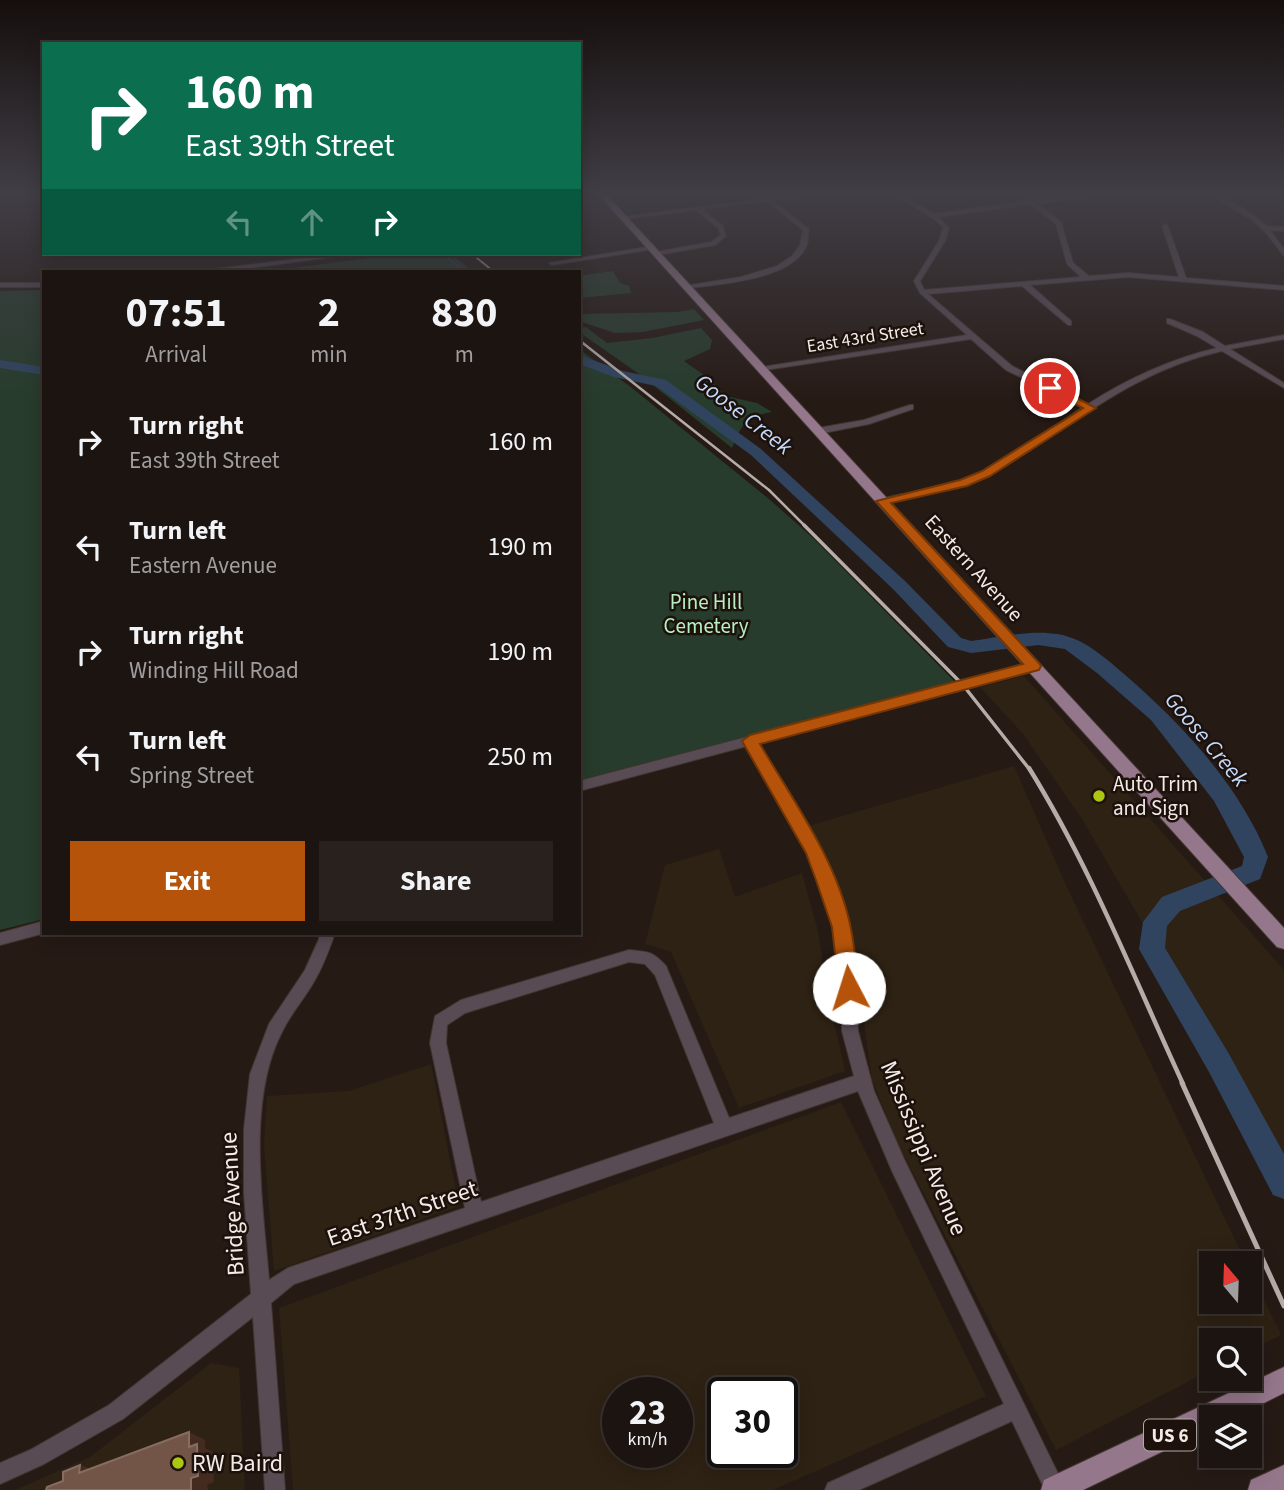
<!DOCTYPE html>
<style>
body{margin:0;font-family:"Source Sans 3",sans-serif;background:#29211e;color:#f1f3f6;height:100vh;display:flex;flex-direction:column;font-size:26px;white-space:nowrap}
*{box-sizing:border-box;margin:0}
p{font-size:23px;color:#a09e9f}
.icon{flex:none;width:38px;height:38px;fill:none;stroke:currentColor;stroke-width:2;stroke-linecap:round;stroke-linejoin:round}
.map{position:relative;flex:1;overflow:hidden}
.sheet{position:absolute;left:42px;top:270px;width:539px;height:665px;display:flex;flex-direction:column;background:#1c1410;border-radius:0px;box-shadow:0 4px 18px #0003,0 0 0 2px #3a3330}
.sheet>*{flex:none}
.banner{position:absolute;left:42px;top:42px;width:539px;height:214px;border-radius:0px;box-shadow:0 4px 18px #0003,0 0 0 2px #3a3330;background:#0b6e4f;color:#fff;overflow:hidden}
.needle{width:46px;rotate:341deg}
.buttons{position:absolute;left:1199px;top:1251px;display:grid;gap:14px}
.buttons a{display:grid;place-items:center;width:63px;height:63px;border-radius:0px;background:#1c1410;box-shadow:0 4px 18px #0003,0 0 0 2px #3a3330;font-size:35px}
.speed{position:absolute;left:602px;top:1377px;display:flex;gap:14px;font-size:35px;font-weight:700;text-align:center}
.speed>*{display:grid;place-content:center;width:91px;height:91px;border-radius:50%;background:#1c1410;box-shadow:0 4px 18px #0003,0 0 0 2px #3a3330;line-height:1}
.speed small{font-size:18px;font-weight:400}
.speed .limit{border:4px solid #111;border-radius:10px;background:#fff;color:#111}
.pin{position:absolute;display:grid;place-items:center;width:60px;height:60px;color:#fff;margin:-30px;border:4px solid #fff;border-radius:50%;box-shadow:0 2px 7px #0007}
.me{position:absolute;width:77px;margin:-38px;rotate:355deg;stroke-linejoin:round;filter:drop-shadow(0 0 5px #0008)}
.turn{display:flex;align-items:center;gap:24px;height:147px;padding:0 28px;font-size:32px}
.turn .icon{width:91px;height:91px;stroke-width:2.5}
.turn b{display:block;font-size:49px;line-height:60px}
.lanes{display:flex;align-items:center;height:66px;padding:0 28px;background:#0003;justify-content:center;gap:35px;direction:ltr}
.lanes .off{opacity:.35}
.eta{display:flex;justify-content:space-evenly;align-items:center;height:119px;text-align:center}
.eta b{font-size:42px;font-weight:700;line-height:49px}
.button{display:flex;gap:14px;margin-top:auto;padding:14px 28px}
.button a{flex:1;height:80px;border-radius:0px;background:#b45309;color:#fff;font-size:28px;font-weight:700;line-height:80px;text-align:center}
.button a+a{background:#29211e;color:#f1f3f6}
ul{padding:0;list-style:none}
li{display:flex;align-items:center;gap:21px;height:105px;padding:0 28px}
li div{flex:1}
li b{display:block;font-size:26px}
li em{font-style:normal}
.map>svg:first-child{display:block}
.commercial{fill:#2e2214;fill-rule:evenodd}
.green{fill:#273c2c}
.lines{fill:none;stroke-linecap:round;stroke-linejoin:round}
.stream{stroke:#304460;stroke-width:2}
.river{fill:#304460;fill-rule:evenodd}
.minor-casing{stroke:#433732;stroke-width:2}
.major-casing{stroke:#433732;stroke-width:2}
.minor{fill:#594b54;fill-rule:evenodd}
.major{fill:#95778b;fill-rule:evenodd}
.rail-far4{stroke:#b6aca8;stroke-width:2}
.rail-far3{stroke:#b6aca8;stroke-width:2.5}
.rail-far2{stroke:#b6aca8;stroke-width:3.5}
.rail-far1{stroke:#b6aca8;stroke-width:4.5}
.rail{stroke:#b6aca8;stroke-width:5}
.shaded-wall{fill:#442b20}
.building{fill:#735548;stroke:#876c61;stroke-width:2}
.route{fill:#b45309;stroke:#753606;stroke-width:2}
.poi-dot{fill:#adc60f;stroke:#1d110c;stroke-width:2.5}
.labels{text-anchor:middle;stroke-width:5;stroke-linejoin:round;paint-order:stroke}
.far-street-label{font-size:18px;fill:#f4ebe7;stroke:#1d110c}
.shield{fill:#1d110c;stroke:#b4aaa5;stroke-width:2}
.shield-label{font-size:19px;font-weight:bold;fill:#f4ebe7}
.street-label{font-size:21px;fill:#f4ebe7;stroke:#1d110c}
.park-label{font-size:21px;fill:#b5f0c3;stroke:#1d110c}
.poi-label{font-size:21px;fill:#f4ebe7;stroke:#1d110c;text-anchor:start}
.water-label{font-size:23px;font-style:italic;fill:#c3dafb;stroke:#1d110c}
.near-street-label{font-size:24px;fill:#f4ebe7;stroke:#1d110c}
.near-poi-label{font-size:24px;fill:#f4ebe7;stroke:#1d110c;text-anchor:start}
</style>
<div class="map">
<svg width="1284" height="1490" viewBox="0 0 1284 1490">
<rect width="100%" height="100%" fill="#261a15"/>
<!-- commercial -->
<path class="commercial" d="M 1024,676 L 1284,970 L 1284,1175 L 1223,1062 L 1082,819 L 1023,734 L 980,687 Z
M 1014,766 L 1066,885 L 1246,1263 L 1211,1264 L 1211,1302 L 1250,1302 L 1250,1270 L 1281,1335 L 1250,1351 L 1250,1340 L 1211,1340 L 1211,1370 L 1056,1450 L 896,1140 L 872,1079 L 849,919 L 829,861 L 808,826 Z
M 719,849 L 735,897 L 802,873 L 818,931 L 829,1000 L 845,1071 L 739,1108 L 671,952 L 645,944 L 665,865 Z
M 431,1064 L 459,1206 L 274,1271 L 264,1147 L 267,1096 L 349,1091 Z
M 841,1102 L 986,1396 L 773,1490 L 293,1490 L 279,1308 ZM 677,1393 L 677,1452 L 618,1452 L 618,1393 ZM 782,1393 L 782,1452 L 723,1452 L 723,1393 Z
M 211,1363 L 239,1368 L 245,1490 L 15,1490 L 90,1457 Z"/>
<!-- green -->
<path class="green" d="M 401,254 L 451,254 L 473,271 L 270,271 Z
M 613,271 L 620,283 L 629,286 L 631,293 L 579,298 L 579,276 Z
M 44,290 L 44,919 L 0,930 L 0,291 Z
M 694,309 L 704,320 L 643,332 L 615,333 L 579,321 L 579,314 L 678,312 Z
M 586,327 L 607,343 L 652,338 L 701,328 L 712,340 L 710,349 L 684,361 L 711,380 L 726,396 L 757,403 L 772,412 C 746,416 742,424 732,448 L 639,374 L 579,332 L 579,328 Z
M 579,349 L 632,388 L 769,499 L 813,538 L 956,683 L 579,780 Z"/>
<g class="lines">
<!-- stream -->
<path class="stream" d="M 443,254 L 463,271"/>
<!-- river -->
<path class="river" d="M 579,355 L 623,371 L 666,380 L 761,449 L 905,581 L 961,638 L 971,641 C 1003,637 1046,625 1077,640 C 1093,647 1110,662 1124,674 C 1181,723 1240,786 1268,857 L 1260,879 L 1180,911 L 1167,926 L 1165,948 L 1229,1054 L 1284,1154 L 1284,1199 L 1273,1195 L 1209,1072 L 1139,949 L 1143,922 L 1162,897 L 1242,866 L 1244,857 L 1214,801 L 1151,720 L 1097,673 L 1065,649 L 1038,645 L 971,653 L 948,647 L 893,589 L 751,455 L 656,386 L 614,377 L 579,364 Z
M 0,360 L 44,367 L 44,375 L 0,368 Z"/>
<defs>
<path id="minor" d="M 803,194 L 818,194 L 773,201 L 809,229 C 808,234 808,241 807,245 C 793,280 720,284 688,288 L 685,286 L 741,277 L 777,266 L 792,256 L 800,245 L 803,230 L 767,201 L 702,209 L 723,226 L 726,236 L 715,245 L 658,255 L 655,253 L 656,252 L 711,242 L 721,235 L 718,228 L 696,210 L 624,219 L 621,217 Z
M 894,194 L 901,194 L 934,214 L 1031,200 L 1097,194 L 1094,196 L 1037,204 L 1061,222 L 1073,263 L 1089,276 L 1128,273 L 1179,277 L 1162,226 L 1165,224 L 1168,226 L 1186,278 L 1284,286 L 1284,290 L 1128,277 L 1030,285 L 1071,321 L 1071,325 L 1068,325 L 1022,286 L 928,294 L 1012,366 L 1088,404 C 1129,378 1170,359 1217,348 L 1197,336 L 1167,323 L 1167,319 L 1170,319 L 1203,332 L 1225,346 L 1284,335 L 1284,339 L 1230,349 L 1284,383 L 1284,388 L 1222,351 C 1128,372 1070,429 989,476 L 963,486 L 880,503 L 880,499 C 914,491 952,487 984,472 C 1019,454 1050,429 1083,407 L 1006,370 L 971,339 L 759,371 L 758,369 L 762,367 L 967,335 L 920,293 L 914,281 L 939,241 L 943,228 L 937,221 ZM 1031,204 L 1056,224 L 1067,264 L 1081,277 L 924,290 L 920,281 L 945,241 L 949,228 L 938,217 Z
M 1208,194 L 1215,194 L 1236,204 L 1255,216 L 1267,226 L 1284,227 L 1284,231 L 1270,230 L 1284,249 L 1284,256 L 1267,234 L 1251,219 Z
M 653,246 L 655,247 L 655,249 L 552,265 L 549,263 Z
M 337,254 L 354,254 L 229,271 L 212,271 L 215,269 Z
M 0,283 L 44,283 L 44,287 L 0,287 Z
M 910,405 L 913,405 L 913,409 L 869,424 L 818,434 L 814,431 L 818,428 L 864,420 Z
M 1033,662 L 1037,663 L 1039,666 L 1037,669 L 758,743 L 821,851 L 848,927 L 855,967 L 858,1031 L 874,1091 L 904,1159 L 1066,1490 L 1045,1490 L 1012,1421 L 859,1490 L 825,1490 L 828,1483 L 1004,1404 L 892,1171 L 858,1091 L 294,1284 L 271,1303 L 285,1490 L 265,1490 L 253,1317 L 123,1419 L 44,1464 L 0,1484 L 0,1463 L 30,1450 L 109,1405 L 251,1294 L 244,1193 L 244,1129 L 250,1074 L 269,1024 L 305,970 L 319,939 L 319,933 L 333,933 L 333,939 C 328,952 323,966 316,978 C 306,997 291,1013 282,1032 C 246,1101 263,1206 269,1280 L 288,1268 L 465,1208 L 430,1043 L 435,1016 L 461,1000 L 629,950 C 649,952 652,951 666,966 L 729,1118 L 854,1076 L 842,1031 L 841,967 L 834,927 L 808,852 L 747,746 L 579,791 L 579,781 ZM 629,962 L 645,964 L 655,975 L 714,1123 L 481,1202 L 446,1043 L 447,1025 L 465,1013 Z
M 44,921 L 45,933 L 0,945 L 0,933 Z"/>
<path id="major" d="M 598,194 L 606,194 L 1284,928 L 1284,949 L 1277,947 Z
M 1284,1367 L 1284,1393 L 1234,1418 L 1211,1418 L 1211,1428 L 1083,1490 L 1041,1490 L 1044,1480 Z
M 1284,1465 L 1284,1490 L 1248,1490 L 1251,1480 Z"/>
</defs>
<!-- minor casing -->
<use href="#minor" class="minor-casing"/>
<!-- major casing -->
<use href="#major" class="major-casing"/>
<!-- minor -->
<use href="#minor" class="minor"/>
<!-- major -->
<use href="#major" class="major"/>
<!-- rail-far4 -->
<path class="rail-far4" d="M 472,254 L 493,271"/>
<!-- rail-far3 -->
<path class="rail-far3" d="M 579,340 L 769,490 L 806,527"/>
<!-- rail-far2 -->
<path class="rail-far2" d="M 804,525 L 963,685 L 1030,770"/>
<!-- rail-far1 -->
<path class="rail-far1" d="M 1029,768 C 1091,868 1134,978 1183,1084"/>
<!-- rail -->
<path class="rail" d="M 1182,1083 L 1284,1306"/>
</g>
<!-- shaded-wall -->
<path class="shaded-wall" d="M 189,1432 L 205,1440 L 205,1448 L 213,1452 L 214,1482 L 207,1485 L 208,1490 L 191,1490 Z
M 80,1465 L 100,1472 L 79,1473 Z"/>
<!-- building -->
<path class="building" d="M 189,1432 L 189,1447 L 197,1444 L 198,1476 L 191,1478 L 191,1490 L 46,1490 L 47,1487 L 63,1481 L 63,1472 L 80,1465 L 79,1473 Z"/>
<!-- sky -->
<linearGradient id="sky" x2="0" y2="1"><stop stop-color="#150e0c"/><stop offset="0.48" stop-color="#413e46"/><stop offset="1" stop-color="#413e46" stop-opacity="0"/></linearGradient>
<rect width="1284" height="402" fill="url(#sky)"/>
<!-- route -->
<path class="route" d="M 1046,386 L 1054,386 L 1096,408 L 990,476 L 967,486 L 891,503 L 1039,663 L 1041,666 L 1039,670 L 760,744 C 794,802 838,862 851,929 C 855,948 856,968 859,988 L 856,994 L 849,997 L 842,994 L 839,988 L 832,927 L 816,880 L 806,853 L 742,741 L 750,735 L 1023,664 L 876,501 L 960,480 L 982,471 L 1083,408 L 1046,390 Z"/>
<!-- markers -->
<g class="poi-dot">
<circle cx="1099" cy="796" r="7"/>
<circle cx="178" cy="1463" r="7"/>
</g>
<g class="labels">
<!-- far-street labels -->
<g class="far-street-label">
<text transform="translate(865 337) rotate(-9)" y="6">East 43rd Street</text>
</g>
<!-- shield labels -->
<rect class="shield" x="1144" y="1419.5" width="52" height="31" rx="5"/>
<g class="shield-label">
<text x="1170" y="1442">US 6</text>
</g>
<!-- street labels -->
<g class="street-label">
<text transform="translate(974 568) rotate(48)" y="7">Eastern Avenue</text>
</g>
<!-- park labels -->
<g class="park-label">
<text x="706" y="609">Pine Hill<tspan x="706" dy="24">Cemetery</tspan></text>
</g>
<!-- poi labels -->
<g class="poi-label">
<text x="1113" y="791">Auto Trim<tspan x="1113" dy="24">and Sign</tspan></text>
</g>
<!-- water labels -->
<g class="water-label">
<text transform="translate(744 414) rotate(38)" y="8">Goose Creek</text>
<text transform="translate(1207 739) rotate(50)" y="8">Goose Creek</text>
</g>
<!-- near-street labels -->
<g class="near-street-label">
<text transform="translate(924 1148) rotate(67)" y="8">Mississippi Avenue</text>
<text transform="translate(232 1204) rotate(-93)" y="8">Bridge Avenue</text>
<text transform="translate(402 1213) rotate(-19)" y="8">East 37th Street</text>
</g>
<!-- near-poi labels -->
<g class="near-poi-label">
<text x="192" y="1471">RW Baird</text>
</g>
</g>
</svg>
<div class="buttons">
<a><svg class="needle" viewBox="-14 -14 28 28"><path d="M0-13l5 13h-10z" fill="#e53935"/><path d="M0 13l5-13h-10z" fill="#a09e9f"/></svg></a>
<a><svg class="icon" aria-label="search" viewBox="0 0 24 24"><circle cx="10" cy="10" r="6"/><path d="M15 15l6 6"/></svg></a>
<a><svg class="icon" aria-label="layers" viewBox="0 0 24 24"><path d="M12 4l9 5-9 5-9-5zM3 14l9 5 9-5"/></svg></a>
</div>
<div class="speed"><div>23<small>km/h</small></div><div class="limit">30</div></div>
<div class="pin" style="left:1050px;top:388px;background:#d93025"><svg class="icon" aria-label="arrive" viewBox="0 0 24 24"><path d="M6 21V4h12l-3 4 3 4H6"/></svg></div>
<svg class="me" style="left:849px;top:988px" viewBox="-20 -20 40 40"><circle r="19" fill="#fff"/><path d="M0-13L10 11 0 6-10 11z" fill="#b45309"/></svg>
<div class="banner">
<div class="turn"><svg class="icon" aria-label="right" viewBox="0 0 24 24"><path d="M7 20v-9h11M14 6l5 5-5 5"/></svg><div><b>160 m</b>East 39th Street</div></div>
<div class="lanes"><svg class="icon off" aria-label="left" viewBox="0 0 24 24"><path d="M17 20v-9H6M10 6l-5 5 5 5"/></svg><svg class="icon off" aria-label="ahead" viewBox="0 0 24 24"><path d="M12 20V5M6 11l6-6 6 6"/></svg><svg class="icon" aria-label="right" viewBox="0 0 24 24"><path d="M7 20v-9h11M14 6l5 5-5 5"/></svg></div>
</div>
<section class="sheet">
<div class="eta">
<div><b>07:51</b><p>Arrival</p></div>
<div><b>2</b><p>min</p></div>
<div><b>830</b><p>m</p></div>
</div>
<ul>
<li><svg class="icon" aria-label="right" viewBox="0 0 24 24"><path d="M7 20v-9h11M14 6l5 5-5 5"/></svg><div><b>Turn right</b><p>East 39th Street</p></div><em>160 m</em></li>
<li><svg class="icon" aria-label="left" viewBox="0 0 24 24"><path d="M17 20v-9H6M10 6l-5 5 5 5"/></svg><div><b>Turn left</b><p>Eastern Avenue</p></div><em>190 m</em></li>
<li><svg class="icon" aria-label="right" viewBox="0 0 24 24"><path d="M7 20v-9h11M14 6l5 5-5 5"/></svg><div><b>Turn right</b><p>Winding Hill Road</p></div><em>190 m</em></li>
<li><svg class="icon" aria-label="left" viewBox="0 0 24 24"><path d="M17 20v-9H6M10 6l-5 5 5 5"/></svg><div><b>Turn left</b><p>Spring Street</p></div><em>250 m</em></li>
</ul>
<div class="button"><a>Exit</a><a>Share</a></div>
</section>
</div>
